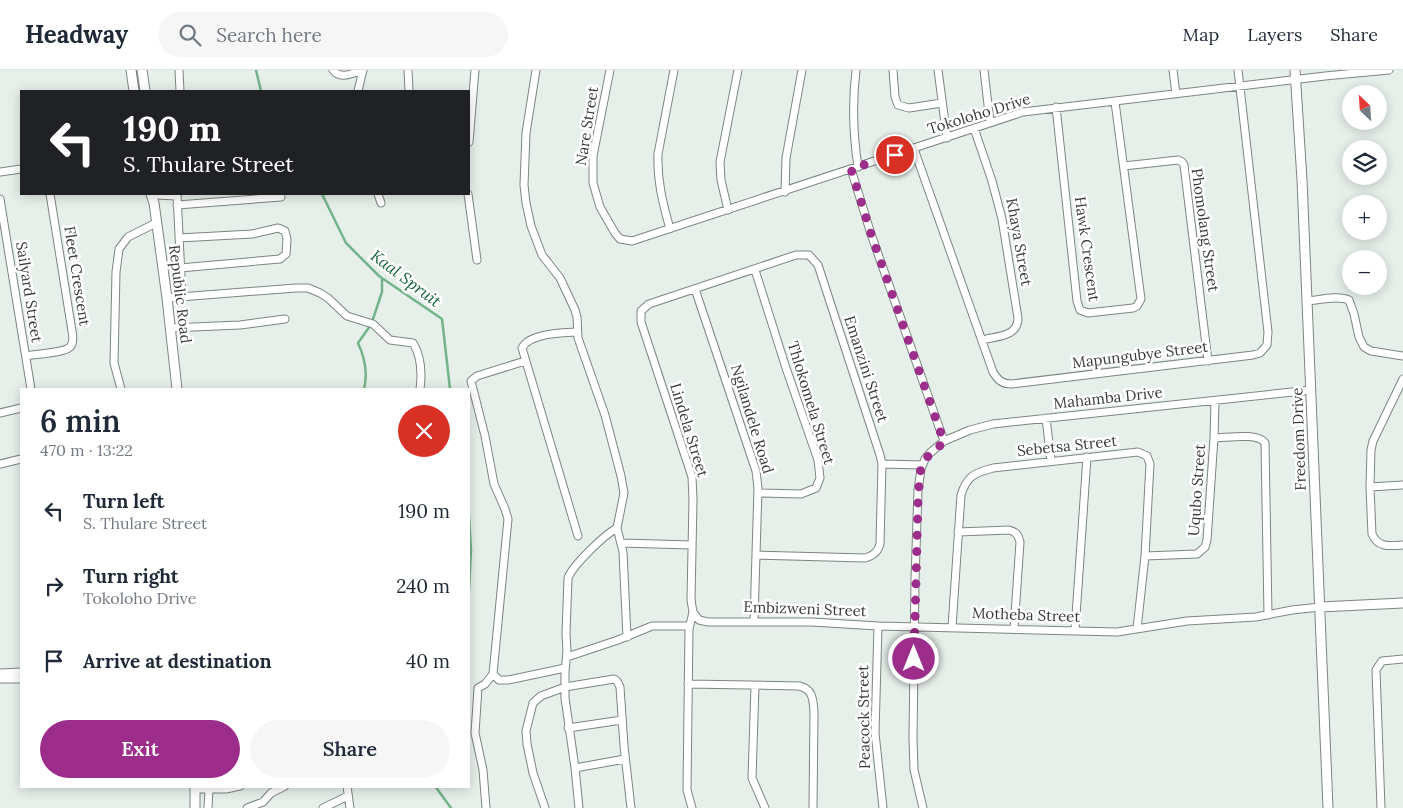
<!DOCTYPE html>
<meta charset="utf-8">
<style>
body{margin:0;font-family:Lora,serif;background:#f6f6f7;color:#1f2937;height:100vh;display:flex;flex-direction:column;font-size:19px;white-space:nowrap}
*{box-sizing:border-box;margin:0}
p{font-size:16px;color:#747a83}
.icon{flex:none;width:28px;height:28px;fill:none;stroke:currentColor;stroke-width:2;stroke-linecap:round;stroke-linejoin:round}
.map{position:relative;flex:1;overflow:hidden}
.details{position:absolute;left:20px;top:318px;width:450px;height:400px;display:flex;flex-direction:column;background:#fff;border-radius:0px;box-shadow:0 2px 12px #0003}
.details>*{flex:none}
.banner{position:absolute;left:20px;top:20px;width:450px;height:105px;border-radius:0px;box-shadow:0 2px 12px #0003;background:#202124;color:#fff;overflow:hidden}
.needle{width:32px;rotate:335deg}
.fabs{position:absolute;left:1342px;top:15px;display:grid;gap:10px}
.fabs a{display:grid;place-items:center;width:45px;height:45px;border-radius:50%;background:#fff;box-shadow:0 2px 12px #0003;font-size:25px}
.pin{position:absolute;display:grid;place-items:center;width:42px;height:42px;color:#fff;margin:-21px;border:2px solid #fff;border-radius:50%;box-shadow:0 1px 5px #0007}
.me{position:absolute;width:55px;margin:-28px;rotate:0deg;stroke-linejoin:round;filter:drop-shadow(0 0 4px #0008)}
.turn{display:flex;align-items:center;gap:18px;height:105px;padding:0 20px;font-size:22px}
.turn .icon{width:65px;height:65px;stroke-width:2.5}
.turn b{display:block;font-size:35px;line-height:42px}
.round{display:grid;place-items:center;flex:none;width:52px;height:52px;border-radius:26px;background:#f6f6f7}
.overview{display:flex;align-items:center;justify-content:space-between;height:85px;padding:0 20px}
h1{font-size:30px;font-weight:600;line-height:38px}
.button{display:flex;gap:10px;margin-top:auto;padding:10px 20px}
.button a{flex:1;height:58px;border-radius:30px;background:#9d2d8b;color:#fff;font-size:20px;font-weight:600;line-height:58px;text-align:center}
.button a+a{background:#f6f6f7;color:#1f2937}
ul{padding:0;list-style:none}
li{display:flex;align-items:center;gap:15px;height:75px;padding:0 20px}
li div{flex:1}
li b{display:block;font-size:19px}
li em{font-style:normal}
header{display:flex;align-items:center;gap:30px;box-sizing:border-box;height:70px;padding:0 25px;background:#fff;border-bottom:1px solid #e0e1e3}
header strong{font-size:24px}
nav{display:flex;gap:28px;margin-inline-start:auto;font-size:18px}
.search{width:350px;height:45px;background:#f6f6f7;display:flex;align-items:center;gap:12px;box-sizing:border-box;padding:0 18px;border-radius:28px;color:#747a83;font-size:19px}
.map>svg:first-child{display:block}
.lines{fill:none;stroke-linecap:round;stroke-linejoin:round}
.stream{stroke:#74b48b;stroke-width:2.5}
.minor-casing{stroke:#7d8580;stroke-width:9}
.tertiary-casing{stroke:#7d8580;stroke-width:11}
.minor{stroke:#fff;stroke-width:7}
.tertiary{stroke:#fff;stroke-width:9}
.route{stroke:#9d2d8b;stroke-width:9;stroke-dasharray:0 16.2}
.labels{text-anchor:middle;stroke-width:5;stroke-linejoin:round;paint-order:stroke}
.street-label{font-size:15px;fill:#383c39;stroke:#fff}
.water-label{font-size:16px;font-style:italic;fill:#18613a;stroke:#fff}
</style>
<header>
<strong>Headway</strong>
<div class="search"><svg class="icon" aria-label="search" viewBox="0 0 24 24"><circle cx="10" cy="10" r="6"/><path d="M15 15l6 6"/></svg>Search here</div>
<nav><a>Map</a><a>Layers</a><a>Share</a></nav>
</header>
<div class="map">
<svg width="1403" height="738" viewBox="0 0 1403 738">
<rect width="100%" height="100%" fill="#e7efea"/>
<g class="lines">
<!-- stream -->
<path class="stream" d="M 256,0 L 261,21
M 322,124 L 346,173 L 379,206 L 442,249 L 450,319
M 373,249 L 382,222 L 382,208
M 364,319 C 368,303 365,288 358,273 L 370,256
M 469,446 L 471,480 L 469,520
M 435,716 L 451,738"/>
<defs>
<path id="minor" d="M 179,0 L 180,21
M 333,0 C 340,10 354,3 363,0
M 408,0 L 409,21
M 536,0 L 526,63 L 524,115 L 526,133 L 531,156 L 542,185 L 560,208 L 575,240 L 577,247 L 578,268 L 605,345 L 621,406 L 624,423 L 617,458 L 623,482 L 627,567
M 610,0 L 593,86 L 593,113 L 600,137 L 615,163 L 620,169 L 632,171 L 1023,42 L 1325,6 L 1389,0
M 856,0 C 852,33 853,64 858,97
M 893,0 L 895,27 L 898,35 L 909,38 L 942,33
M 938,0 L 947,68
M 984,0 L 990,52
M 1173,0 L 1176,24
M 358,21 L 363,0
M 1056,37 L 1077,231 L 1080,240 L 1088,243 L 1133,238 L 1137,236 L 1141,229 L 1115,32
M 974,58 L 992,111 L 1002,149 L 1018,248 C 1018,267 997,266 982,270
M 469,72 L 475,0
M 914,79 L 993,302 C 998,310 1002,314 1011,314 L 1253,285 L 1260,283 L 1267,275 L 1268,262 L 1238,0
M 1124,96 L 1178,90 L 1182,92 L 1184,95 L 1208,291
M 851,99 L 871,164 L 944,371
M 0,102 L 21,99
M 785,122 L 786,88 L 802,0
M 177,124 L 182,227
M 378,124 L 381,133
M 468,124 L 477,190
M 155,125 L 177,126
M 0,129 L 31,319
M 177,135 L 281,127
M 728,140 L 721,110 L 720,92 L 738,0
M 670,159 C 663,134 657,111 658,84 L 674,0
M 179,168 L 252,164 L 278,158 L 285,161 L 287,169 L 286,184 L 280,189 L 180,198
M 755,200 L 786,298 L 818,390 L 820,408 L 816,418 L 801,424 L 758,423
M 695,219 L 756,401 L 758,418 L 754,551
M 167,228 L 296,218 L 308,218 L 320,223 L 328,228 L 347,246 L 373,254 L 390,270 L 413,273 C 421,286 422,304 420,319
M 1307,231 C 1319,230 1338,225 1349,230 L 1354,244 L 1359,267 L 1364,277 L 1371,281 L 1403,286
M 170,258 L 240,255 L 285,249
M 577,262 C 562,263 530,263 522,278 L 578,466
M 26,286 C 35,284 64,283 70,277 C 74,273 73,266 72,261 L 50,124
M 1403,309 L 1373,371 L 1371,380 L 1370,417 L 1372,464 C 1378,478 1390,476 1403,475
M 121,319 L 114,293 L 116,202 L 119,179 L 128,167 L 156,153
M 0,343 L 21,338
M 1046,348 L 1051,391
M 1214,368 C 1227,368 1258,362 1265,373 L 1268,545
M 0,394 L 21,389
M 882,394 L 922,395
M 1370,417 L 1403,415
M 958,462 L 1009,460 C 1016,462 1018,464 1020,472 L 1014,559
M 621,473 L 692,475
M 756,485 L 865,488 C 873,486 878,482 880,474 L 882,394 L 880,385 L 818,195 L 809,185 L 796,185 L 649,234 L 641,241 L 641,252 L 692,407 L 693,430 L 691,530 L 693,542 L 699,550 L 708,552 L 812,552 L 878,556 L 1117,562 L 1187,551 L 1256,547 L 1292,540 L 1320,537
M 1145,486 L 1197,484 L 1205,477 L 1207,470 L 1214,368 L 1215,331
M 878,556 L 875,663 L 883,738
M 952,557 L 961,425 C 967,406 974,403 993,398 L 1138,382 L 1147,386 L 1150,394 L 1145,486 L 1137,559
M 1075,560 L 1087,387
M 567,587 L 618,570 L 652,556 L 689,556
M 0,603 L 21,602
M 493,604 L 499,610 L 508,610 L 565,598
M 0,609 L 21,609
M 688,614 L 799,616 C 813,619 813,629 814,642 L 813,738
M 755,616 L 752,708 L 765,738
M 568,658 L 622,650
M 575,698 L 625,689
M 347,716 L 350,738
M 195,719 L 226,719 L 240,716
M 208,738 L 209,719
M 247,738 L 263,732 L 271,723 L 285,716
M 323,738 L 348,726
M 486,738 L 483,700 L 475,663 L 478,618 L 485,614 L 493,604 L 508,449 L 505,439 L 494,414 L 485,366 L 471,311 L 477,306 L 525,291
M 545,738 L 533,703 L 527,674 L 526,661 L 533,633 L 541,626 L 565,617 L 614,609 L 617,611 L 620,617 L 624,676 L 631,738
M 579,738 L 575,698 L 565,628 L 565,602 L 567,581 L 566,564 L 568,508 C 573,495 604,465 617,458
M 692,738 L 687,720 L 689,559 L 693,542
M 923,738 L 914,700 L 913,668 L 915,510 L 918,420 L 921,399 L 925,389 L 930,383 L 944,371 L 970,360 L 993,354 L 1311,320
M 1381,738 L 1376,600 L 1382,591 L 1403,589"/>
<path id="tertiary" d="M 131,0 L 134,21
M 142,0 L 145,21
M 1295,0 L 1302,110 L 1328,738
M 151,124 L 154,133 L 167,228 L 177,319
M 1320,537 L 1403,533
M 195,716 L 195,738"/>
</defs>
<!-- minor casing -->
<use href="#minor" class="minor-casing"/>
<!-- tertiary casing -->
<use href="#tertiary" class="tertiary-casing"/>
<!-- minor -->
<use href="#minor" class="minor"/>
<!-- tertiary -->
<use href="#tertiary" class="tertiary"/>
</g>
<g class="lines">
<!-- route -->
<path class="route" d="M 895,85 L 851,99 L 871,164 L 944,372 L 925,389 L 920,402 L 918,432 L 914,589"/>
</g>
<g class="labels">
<!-- street labels -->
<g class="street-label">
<text transform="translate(979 44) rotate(-17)" y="5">Tokoloho Drive</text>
<text transform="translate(587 56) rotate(-81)" y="5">Nare Street</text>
<text transform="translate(1205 160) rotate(82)" y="5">Phomolang Street</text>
<text transform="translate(1019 172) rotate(80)" y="5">Khaya Street</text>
<text transform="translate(1087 179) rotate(82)" y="5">Hawk Crescent</text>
<text transform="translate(77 206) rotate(81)" y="5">Fleet Crescent</text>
<text transform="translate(29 222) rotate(81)" y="5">Sailyard Street</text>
<text transform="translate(180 224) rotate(83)" y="5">Republic Road</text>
<text transform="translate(1140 285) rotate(-7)" y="5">Mapungubye Street</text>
<text transform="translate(866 299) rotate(72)" y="5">Emanzini Street</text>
<text transform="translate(1108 328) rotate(-6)" y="5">Mahamba Drive</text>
<text transform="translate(811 333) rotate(73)" y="5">Thlokomela Street</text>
<text transform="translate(752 349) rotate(73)" y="5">Ngilandele Road</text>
<text transform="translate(689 360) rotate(73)" y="5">Lindela Street</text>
<text transform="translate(1299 369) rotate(-92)" y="5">Freedom Drive</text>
<text transform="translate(1067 376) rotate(-6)" y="5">Sebetsa Street</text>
<text transform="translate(1197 420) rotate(-86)" y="5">Uqubo Street</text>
<text transform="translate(805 539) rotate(2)" y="5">Embizweni Street</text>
<text transform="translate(1026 545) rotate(2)" y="5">Motheba Street</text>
<text transform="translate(864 647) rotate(-91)" y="5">Peacock Street</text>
</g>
<!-- water labels -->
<g class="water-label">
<text transform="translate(406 208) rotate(37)" y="6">Kaal Spruit</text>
</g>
</g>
</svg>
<div class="fabs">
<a><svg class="needle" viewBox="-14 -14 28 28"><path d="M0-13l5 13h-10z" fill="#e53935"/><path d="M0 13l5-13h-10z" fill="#747a83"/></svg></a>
<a><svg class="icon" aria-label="layers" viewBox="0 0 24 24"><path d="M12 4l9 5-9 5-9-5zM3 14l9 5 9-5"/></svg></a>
<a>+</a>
<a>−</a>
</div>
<div class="pin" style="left:895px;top:85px;background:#d93025"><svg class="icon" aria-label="arrive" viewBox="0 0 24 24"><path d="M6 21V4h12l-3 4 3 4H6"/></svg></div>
<svg class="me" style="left:914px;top:589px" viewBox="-20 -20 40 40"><circle r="17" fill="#9d2d8b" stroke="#fff" stroke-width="3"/><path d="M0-11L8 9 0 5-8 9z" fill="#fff"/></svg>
<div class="banner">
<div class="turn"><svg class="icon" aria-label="left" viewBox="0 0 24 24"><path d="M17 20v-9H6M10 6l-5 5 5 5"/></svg><div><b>190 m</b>S. Thulare Street</div></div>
</div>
<section class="details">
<div class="overview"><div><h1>6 min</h1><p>470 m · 13:22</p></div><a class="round" style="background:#d93025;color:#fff"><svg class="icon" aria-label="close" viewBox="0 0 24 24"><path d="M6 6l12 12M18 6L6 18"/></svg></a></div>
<ul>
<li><svg class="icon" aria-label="left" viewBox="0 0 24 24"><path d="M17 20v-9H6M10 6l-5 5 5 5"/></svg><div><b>Turn left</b><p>S. Thulare Street</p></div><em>190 m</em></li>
<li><svg class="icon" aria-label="right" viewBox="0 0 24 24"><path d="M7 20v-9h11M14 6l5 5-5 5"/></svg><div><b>Turn right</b><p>Tokoloho Drive</p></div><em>240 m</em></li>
<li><svg class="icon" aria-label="arrive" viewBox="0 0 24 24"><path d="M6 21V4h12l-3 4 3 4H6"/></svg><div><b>Arrive at destination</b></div><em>40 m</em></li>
</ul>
<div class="button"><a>Exit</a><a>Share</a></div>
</section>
</div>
